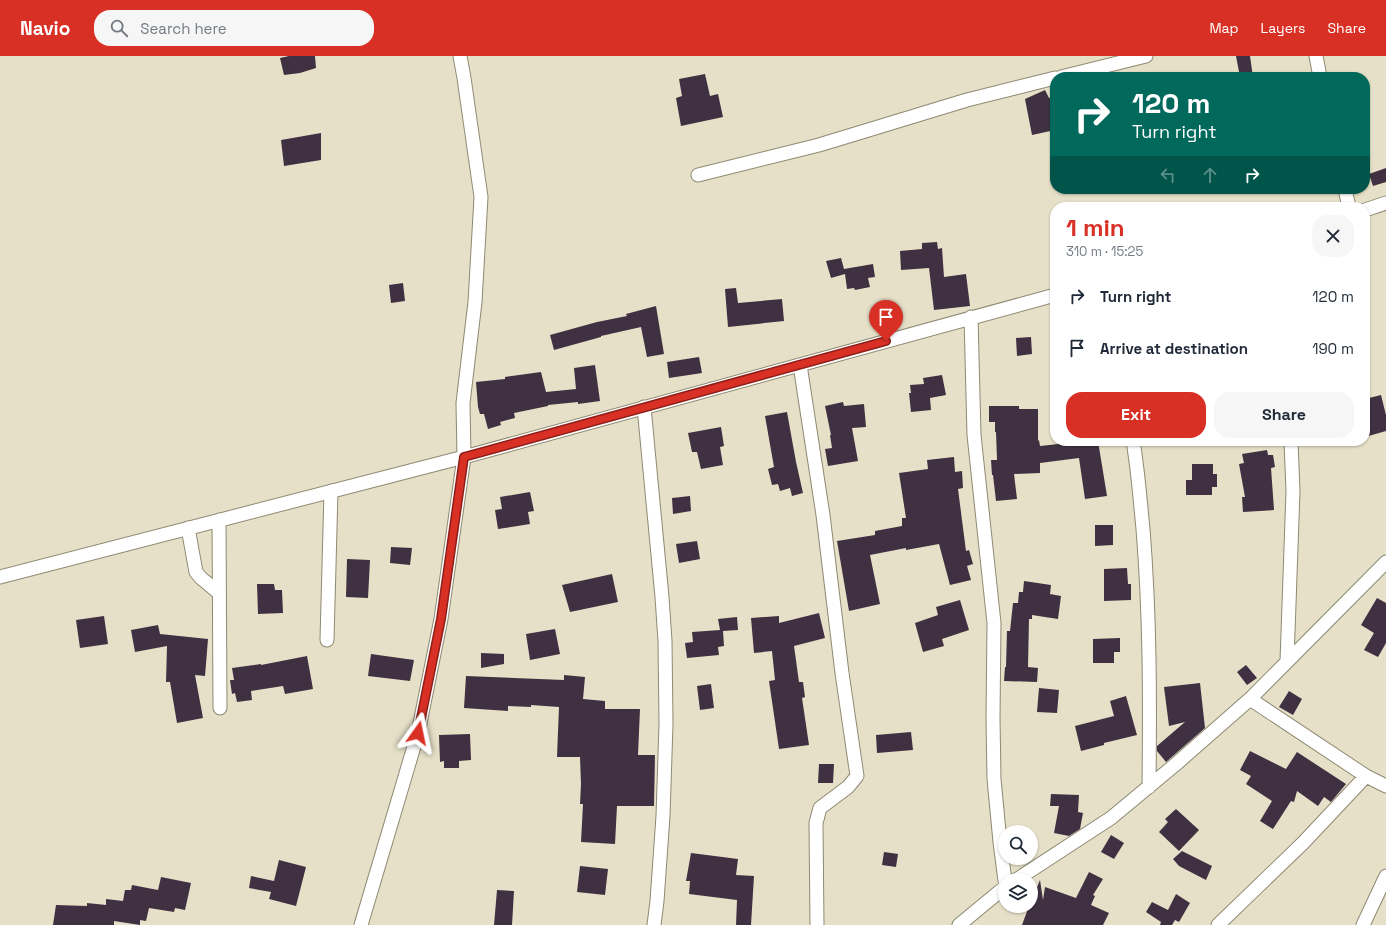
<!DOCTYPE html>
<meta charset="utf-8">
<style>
body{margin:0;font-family:"Space Grotesk",sans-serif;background:#f6f6f7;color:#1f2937;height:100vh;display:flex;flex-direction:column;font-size:15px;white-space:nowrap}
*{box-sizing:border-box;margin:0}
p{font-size:13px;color:#747a83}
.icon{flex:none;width:22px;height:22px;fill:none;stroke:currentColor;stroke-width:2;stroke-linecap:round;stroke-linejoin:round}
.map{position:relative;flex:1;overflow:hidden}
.details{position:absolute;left:1050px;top:146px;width:320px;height:244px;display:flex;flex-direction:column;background:#fff;border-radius:16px;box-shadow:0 1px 3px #0004}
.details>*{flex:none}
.banner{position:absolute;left:1050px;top:16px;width:320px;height:122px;border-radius:16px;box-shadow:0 1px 3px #0004;background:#00695c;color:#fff;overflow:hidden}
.buttons{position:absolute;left:998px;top:769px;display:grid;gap:8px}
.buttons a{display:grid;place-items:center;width:40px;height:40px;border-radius:50%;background:#fff;box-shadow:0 1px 3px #0004;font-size:20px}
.pin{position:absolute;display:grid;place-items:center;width:34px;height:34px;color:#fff;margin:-41px -17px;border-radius:50% 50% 50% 0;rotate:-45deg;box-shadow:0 0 4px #0007}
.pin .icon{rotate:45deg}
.me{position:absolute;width:44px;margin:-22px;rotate:12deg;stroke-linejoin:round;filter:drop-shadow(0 0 3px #0008)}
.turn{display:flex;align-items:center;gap:14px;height:84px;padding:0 16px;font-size:18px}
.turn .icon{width:52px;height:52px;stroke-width:2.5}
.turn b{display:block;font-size:28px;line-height:34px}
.lanes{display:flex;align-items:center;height:38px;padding:0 16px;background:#0003;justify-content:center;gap:20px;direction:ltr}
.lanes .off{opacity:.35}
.round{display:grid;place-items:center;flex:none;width:42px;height:42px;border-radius:16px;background:#f6f6f7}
.head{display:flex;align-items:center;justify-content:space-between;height:68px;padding:0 16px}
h1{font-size:24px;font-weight:600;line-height:30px;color:#d93025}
.action{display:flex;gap:8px;margin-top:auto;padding:8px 16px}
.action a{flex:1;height:46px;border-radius:16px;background:#d93025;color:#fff;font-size:16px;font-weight:600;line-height:46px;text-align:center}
.action a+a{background:#f6f6f7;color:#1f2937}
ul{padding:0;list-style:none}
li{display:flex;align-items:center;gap:12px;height:52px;padding:0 16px}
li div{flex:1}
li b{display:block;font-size:15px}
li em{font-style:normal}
header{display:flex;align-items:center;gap:24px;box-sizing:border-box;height:56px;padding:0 20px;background:#d93025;color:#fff}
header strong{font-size:19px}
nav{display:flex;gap:22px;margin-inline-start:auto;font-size:14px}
.search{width:280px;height:36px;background:#f6f6f7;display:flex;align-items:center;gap:10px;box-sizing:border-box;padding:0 14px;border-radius:16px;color:#747a83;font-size:15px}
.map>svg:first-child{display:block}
.building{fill:#3f3142}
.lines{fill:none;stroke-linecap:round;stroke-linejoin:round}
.street-casing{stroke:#8e8972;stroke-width:15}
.street{stroke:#fff;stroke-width:13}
.route-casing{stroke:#8d1f18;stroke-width:10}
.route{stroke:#d93025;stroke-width:7}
</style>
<header>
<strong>Navio</strong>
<div class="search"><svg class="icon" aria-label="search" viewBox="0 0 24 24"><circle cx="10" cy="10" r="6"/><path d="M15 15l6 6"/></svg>Search here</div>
<nav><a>Map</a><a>Layers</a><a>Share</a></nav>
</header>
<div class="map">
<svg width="1386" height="869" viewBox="0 0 1386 869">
<rect width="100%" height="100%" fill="#e6e0c8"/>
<!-- building -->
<path class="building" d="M 289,0 L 315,0 L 316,12 L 300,17 L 284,19 L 280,2 Z
M 1236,0 L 1250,0 L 1253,21 L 1240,21 Z
M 705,18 L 710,40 L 718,38 L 723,61 L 681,70 L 676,42 L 682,40 L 679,23 Z
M 1045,34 L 1049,42 L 1055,41 L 1055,74 L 1032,79 L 1025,43 Z
M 321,77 L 321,104 L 284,110 L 281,84 Z
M 1386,112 L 1386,126 L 1373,130 L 1369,118 Z
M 937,186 L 938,193 L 942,192 L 944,221 L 966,218 L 970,250 L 934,254 L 929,212 L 901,214 L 900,195 L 922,193 L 922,187 Z
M 841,202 L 844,213 L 873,208 L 875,221 L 868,222 L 870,231 L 855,234 L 854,232 L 847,233 L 845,218 L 831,222 L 826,205 Z
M 403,227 L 405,245 L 391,247 L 389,229 Z
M 736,232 L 738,247 L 782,243 L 784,265 L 728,271 L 725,233 Z
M 656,250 L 664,298 L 647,301 L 641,271 L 601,280 L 601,281 L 554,294 L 550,279 L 597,266 L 627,260 L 626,258 Z
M 1031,281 L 1032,298 L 1017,300 L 1016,282 Z
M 699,301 L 702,317 L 669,322 L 667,306 Z
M 595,309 L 600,345 L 578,348 L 578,346 L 548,349 L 548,350 L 514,357 L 515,362 L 500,366 L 501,369 L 488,373 L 484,358 L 480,358 L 478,351 L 476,326 L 505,323 L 505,321 L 541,316 L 546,336 L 576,333 L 574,312 Z
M 942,319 L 946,339 L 930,342 L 931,354 L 911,356 L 909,337 L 911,337 L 910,329 L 924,328 L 923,322 Z
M 1381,339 L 1386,359 L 1386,375 L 1365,381 L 1365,343 Z
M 843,346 L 844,350 L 864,348 L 866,371 L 852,372 L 858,405 L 828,410 L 825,393 L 832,392 L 830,379 L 831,379 L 825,350 Z
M 989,350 L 1019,350 L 1019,353 L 1038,353 L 1038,385 L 1039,384 L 1040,390 L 1086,385 L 1098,385 L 1107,440 L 1085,443 L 1079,402 L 1040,407 L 1040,417 L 1014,418 L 1017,443 L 996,445 L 993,419 L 992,419 L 991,404 L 997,404 L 996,376 L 995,376 L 995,366 L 989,366 Z
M 787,356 L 796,406 L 803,437 L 792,440 L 790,432 L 780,435 L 778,428 L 772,429 L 768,413 L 774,411 L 765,360 Z
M 721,371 L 724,390 L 720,391 L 723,409 L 701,413 L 697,396 L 692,396 L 688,377 Z
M 1267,394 L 1268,399 L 1273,399 L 1275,411 L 1271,412 L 1274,454 L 1243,456 L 1242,441 L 1245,441 L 1239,408 L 1244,407 L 1242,398 Z
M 954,401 L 955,416 L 962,415 L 963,432 L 958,433 L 966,495 L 969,494 L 973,508 L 967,510 L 971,524 L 950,529 L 939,488 L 906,494 L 906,492 L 870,499 L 880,548 L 849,555 L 837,485 L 875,479 L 875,475 L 902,470 L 902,462 L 906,462 L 899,417 L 928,413 L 927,404 Z
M 1192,408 L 1213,408 L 1213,418 L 1217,418 L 1217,431 L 1212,431 L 1212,439 L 1186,439 L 1186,424 L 1192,424 Z
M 530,436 L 534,455 L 528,456 L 530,468 L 498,473 L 495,454 L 502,453 L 500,441 Z
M 690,440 L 691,455 L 673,458 L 672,442 Z
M 1095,469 L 1113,469 L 1113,489 L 1095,490 Z
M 697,485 L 700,503 L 679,507 L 676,488 Z
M 391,491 L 412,492 L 410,509 L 390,507 Z
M 347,503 L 370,504 L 368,542 L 346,541 Z
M 1127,512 L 1128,528 L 1131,528 L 1131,544 L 1104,545 L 1104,513 Z
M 612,518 L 618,546 L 570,556 L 562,529 Z
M 1024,525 L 1051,529 L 1050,538 L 1061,540 L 1058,563 L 1032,559 L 1032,563 L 1029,563 L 1028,611 L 1038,612 L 1037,626 L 1004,625 L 1005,611 L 1006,611 L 1007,575 L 1010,575 L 1013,547 L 1018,547 L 1019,536 L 1023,536 Z
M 257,528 L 274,528 L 275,534 L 282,534 L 283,557 L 258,558 Z
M 1377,542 L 1386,547 L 1386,587 L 1378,601 L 1364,594 L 1374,577 L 1361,569 Z
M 960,544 L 969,574 L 942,583 L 944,590 L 923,596 L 915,567 L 938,559 L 936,551 Z
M 819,557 L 825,582 L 794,590 L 799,626 L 803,626 L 805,641 L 802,642 L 809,689 L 779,693 L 769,625 L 775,624 L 772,595 L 754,597 L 751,562 L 779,560 L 779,567 Z
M 104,560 L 108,588 L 80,592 L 76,564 Z
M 737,561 L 738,574 L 723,575 L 724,590 L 718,591 L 719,599 L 687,602 L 685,587 L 693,586 L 692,576 L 720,574 L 718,563 Z
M 158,569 L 160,578 L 208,583 L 205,620 L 195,619 L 203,662 L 177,667 L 170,626 L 166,626 L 167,590 L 135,596 L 131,574 Z
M 555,573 L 560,598 L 530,604 L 526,578 Z
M 1120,582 L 1120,596 L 1114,596 L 1114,607 L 1093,607 L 1093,583 Z
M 481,597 L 504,598 L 504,608 L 481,612 Z
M 371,598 L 414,604 L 410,625 L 368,620 Z
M 307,600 L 313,633 L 285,638 L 283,630 L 251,635 L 252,644 L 237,646 L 235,637 L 232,638 L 230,624 L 234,624 L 232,612 L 261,608 L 261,609 Z
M 1246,609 L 1257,622 L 1247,629 L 1237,616 Z
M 564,619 L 585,621 L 583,643 L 605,645 L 605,653 L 640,653 L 638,699 L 655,699 L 654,750 L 617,750 L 615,788 L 581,786 L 583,748 L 580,748 L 581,728 L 580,701 L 557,701 L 559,651 L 531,649 L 531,651 L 508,650 L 508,655 L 464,652 L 466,620 L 564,624 Z
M 1200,627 L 1205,672 L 1166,706 L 1157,695 L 1157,690 L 1185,666 L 1169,670 L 1164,631 Z
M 711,628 L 714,652 L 700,654 L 697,630 Z
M 1039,632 L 1059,634 L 1057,657 L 1037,656 Z
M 1289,635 L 1302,643 L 1293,659 L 1279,651 Z
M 1126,640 L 1137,679 L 1104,687 L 1104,689 L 1081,695 L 1075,670 L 1114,660 L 1110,645 Z
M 911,676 L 913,694 L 877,697 L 876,679 Z
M 470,678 L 471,704 L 459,705 L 459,712 L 444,712 L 444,705 L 440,706 L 439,679 Z
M 1250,695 L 1286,713 L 1297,696 L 1346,728 L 1331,746 L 1324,741 L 1318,750 L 1297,735 L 1294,746 L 1291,745 L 1273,773 L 1260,765 L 1272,745 L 1246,728 L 1251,720 L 1240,714 Z
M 819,708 L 834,708 L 833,727 L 818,727 Z
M 1051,738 L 1079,739 L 1078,756 L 1083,757 L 1080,773 L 1069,780 L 1054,777 L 1059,750 L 1050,750 Z
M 1176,753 L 1199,774 L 1179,795 L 1159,776 L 1168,766 L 1165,763 Z
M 1111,779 L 1124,787 L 1114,803 L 1101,796 Z
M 1182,795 L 1212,810 L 1206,824 L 1179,810 L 1173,803 Z
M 884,796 L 898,798 L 896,811 L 882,809 Z
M 691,797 L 738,803 L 736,819 L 754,820 L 751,869 L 736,869 L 737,844 L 689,838 L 690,825 L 686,825 Z
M 279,804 L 306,811 L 296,850 L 269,843 L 271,836 L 249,832 L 251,820 L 274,825 Z
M 580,810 L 608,813 L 605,839 L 577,836 Z
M 1089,816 L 1103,823 L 1093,839 L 1095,840 L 1091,849 L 1109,857 L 1103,869 L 1022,869 L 1029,850 L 1031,850 L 1031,846 L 1040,824 L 1043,844 L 1045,831 L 1076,842 Z
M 161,821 L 191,827 L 185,854 L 175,852 L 174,856 L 149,852 L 146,865 L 140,864 L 140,869 L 114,865 L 114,869 L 53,869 L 56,849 L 87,850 L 87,847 L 106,849 L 106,843 L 123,845 L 125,834 L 131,834 L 132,829 L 158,834 Z
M 497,834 L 514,835 L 512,869 L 494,869 Z
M 1176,838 L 1190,847 L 1179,866 L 1175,864 L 1172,869 L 1160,869 L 1161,866 L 1146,856 L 1152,846 L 1168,854 Z"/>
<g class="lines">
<defs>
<path id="street" d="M 1316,0 L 1320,21
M 1061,21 L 1146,0
M 698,119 L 819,89 L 967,44 L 1055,22
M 1345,133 L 1349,151
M 1365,154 L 1386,147
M 971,261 L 974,379 L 994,567 L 993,662 L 994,723 L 1000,786 L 1005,825
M 800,309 L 823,459 L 842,617 L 857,720 L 848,731 L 820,752 L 816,767 L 817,869
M 644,351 L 662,541 L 665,585 L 666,668 L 663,760 L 657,845 L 654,869
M 1133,385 C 1138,414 1140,443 1143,473 C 1150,559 1150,645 1149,731
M 219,464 L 220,652
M 188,472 L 196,516 L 201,522 L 219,537
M 0,521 L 464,401 L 1055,239
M 327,584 L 331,435
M 1287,605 L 1293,435 L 1291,385
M 1250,643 L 1366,720 L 1386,730
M 1016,824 L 1111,762 L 1176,708 L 1250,643 L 1386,506
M 361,869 L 418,677 L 441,563 L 464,401 L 463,347 L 475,246 L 481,141 L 464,22 L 460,0
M 959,869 L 1005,831
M 1218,869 L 1303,787 L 1366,720
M 1363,869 L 1386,820"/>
</defs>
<!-- street casing -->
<use href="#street" class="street-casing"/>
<!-- street -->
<use href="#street" class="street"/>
</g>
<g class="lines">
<defs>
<path id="route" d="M 418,677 L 441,563 L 464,401 L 886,285"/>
</defs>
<!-- route casing -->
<use href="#route" class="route-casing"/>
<!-- route -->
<use href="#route" class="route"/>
</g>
</svg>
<div class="buttons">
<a><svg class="icon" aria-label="search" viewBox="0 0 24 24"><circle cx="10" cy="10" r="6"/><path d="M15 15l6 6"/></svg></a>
<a><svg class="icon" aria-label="layers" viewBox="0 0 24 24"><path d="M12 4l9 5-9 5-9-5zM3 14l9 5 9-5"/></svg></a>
</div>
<div class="pin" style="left:886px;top:285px;background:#d93025"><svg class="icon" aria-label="arrive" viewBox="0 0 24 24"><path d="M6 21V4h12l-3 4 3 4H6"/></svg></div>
<svg class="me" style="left:418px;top:677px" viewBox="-20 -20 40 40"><path d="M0-17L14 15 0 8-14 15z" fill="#d93025" stroke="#fff" stroke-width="4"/></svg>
<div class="banner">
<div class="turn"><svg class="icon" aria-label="right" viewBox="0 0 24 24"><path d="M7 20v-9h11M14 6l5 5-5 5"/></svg><div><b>120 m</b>Turn right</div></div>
<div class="lanes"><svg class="icon off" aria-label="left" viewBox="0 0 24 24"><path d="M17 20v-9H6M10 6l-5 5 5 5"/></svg><svg class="icon off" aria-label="ahead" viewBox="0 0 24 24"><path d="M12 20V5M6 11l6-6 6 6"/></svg><svg class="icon" aria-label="right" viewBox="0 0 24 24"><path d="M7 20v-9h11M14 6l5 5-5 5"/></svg></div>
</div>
<section class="details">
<div class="head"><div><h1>1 min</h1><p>310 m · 15:25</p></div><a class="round"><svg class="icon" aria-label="close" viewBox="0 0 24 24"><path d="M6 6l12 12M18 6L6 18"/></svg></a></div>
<ul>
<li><svg class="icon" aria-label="right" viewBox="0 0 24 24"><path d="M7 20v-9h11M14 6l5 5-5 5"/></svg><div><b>Turn right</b></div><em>120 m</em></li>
<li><svg class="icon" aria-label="arrive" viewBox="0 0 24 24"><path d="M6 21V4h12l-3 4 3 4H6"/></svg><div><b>Arrive at destination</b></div><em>190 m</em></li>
</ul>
<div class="action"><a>Exit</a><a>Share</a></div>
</section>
</div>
